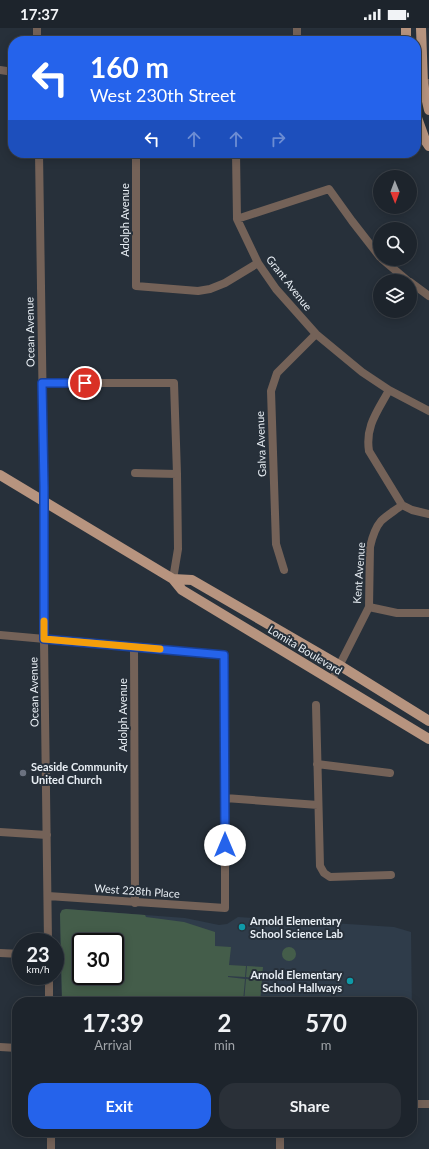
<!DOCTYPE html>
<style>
body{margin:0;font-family:Lato,sans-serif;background:#2a3038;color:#f1f3f6;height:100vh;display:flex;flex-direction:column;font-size:15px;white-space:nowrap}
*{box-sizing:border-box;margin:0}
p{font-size:13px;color:#a0a4a9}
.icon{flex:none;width:22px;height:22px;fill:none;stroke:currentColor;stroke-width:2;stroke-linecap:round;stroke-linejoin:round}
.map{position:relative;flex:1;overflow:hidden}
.details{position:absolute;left:12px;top:969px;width:405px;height:140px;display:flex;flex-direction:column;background:#1d242c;border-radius:16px;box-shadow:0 2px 10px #0003,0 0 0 1px #3b4148}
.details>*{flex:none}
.guide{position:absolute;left:8px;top:8px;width:413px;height:122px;border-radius:16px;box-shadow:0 2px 10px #0003,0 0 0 1px #3b4148;background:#2563eb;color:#fff;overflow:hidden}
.needle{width:26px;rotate:179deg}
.tools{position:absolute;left:373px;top:142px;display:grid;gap:8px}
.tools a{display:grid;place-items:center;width:44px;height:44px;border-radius:50%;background:#1d242c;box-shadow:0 2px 10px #0003,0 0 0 1px #3b4148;font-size:20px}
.speed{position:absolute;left:12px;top:905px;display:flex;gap:8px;font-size:20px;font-weight:700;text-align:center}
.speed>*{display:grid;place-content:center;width:52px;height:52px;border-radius:50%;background:#1d242c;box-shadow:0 2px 10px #0003,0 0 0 1px #3b4148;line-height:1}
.speed small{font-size:10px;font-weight:400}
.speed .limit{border:2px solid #111;border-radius:6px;background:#fff;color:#111}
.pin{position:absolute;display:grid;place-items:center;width:34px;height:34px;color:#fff;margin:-17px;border:2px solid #fff;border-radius:50%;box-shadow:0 1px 4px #0007}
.me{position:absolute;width:44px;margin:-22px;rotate:0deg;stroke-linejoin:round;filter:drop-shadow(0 0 3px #0008)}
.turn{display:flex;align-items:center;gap:14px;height:84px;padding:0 16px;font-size:18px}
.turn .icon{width:52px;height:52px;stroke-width:2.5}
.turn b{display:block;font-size:28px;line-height:34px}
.lanes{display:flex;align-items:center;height:38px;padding:0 16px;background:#0003;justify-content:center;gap:20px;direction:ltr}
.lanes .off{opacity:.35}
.eta{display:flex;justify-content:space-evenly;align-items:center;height:68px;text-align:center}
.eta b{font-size:24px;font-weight:700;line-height:28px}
.button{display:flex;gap:8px;margin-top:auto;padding:8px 16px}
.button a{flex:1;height:46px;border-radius:16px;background:#2563eb;color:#fff;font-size:16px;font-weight:700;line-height:46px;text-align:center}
.button a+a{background:#2a3038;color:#f1f3f6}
.status{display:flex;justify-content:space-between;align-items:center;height:28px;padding:0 20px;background:#1d242c;direction:ltr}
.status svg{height:11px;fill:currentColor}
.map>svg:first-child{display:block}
.built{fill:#2f3c4a;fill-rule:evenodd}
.green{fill:#445d4a;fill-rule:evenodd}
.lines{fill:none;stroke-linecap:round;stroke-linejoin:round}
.minor{stroke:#746258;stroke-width:8}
.major{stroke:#b7947f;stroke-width:10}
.route-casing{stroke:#184099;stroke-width:10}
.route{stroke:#2563eb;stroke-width:7}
.slow{stroke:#f59e0b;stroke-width:7}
.worship-dot{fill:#6b7280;stroke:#27303a;stroke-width:1.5}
.culture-dot{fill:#0f9aa8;stroke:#27303a;stroke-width:1.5}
.labels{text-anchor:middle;stroke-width:4;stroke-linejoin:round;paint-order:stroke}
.street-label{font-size:11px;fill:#e9eff5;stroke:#27303a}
.poi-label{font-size:11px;font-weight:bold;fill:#e9eff5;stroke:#27303a;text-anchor:start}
</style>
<div class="status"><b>17:37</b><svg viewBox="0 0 49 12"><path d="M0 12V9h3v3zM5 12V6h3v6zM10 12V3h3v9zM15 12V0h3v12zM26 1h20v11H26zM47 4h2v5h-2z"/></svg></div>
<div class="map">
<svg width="429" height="1121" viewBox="0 0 429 1121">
<rect width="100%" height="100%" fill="#27303a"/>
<!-- built -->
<path class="built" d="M 66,881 L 185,890 L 219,897 L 227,896 L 238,889 L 394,899 L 411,904 L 413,1068 L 412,1068 L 412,974 L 62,974 L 60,886 L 62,882 ZM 81,914 L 115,914 L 115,948 L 81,948 Z"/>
<!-- green -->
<path class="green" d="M 66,881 L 145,887 L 146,889 L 184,894 L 215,904 L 215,918 L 231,919 L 229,937 L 246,938 L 245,949 L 228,948 L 228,949 L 245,951 L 243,974 L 227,972 L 227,970 L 226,974 L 62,974 L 60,886 L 62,882 ZM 81,914 L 115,914 L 115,948 L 81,948 Z
M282 926a7 7 0 1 1 14 0a7 7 0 1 1-14 0Z
M 247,938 L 263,939 L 262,951 L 246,949 Z
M 246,951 L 262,952 L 260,974 L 244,974 Z"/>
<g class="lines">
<!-- minor -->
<path class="minor" d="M 37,0 L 37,13
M 297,0 L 297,13
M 0,42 L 13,44
M 416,57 L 429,55
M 39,125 L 44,459 L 44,611 L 48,914
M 136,125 L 136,258 L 198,263 L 210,261 L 225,255 L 258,235
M 236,125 L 237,191 L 258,235 L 276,261 L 316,306 L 362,344 L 389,362 L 429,383
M 237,191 L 329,161 L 352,193 L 380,229
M 382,231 L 408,253
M 410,254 L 429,268
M 42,355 L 174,355 L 177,446 L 178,521 L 173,551
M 135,445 L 177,446
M 402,477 L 412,482 L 429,486
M 284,542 L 276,516 L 271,363 L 277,345 L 316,306
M 369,579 L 397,585 L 429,585
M 0,607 L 224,627 L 225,770 L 225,880 L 48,868
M 134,619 L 135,875
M 332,652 L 369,579 L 370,519 C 372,510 375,500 381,493 C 387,487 396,482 402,477 L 369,423 C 365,398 378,383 389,362
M 316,677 L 320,838 L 324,845 L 330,849 L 391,847
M 317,736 L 390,745
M 225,770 L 318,777
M 0,804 L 47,807
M 0,925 L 21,926
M 49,948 L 49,974
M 0,1019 L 17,1020
M 412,1076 L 429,1076
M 51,1104 L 51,1121
M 280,1104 L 280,1121"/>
<!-- major -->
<path class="major" d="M 406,0 L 406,13
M 421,0 L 423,56 L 429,82
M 416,87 L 425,112 L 429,118
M 0,447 L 173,551 L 182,562 L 429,711
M 173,551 L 192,552 L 339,637 L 429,693"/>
</g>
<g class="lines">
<defs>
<path id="route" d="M 85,355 L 42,355 L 44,459 L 44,611 L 224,627 L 225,817"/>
</defs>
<!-- route casing -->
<use href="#route" class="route-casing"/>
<!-- route -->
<use href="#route" class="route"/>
<!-- slow -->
<path class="slow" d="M 44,593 L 44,611 L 160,621"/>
</g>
<!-- markers -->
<circle class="worship-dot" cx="23" cy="745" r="4"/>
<g class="culture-dot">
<circle cx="242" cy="899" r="4"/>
<circle cx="350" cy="953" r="4"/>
</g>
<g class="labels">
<!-- street labels -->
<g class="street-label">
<text transform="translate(125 192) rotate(-90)" y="4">Adolph Avenue</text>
<text transform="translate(289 255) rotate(52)" y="4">Grant Avenue</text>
<text transform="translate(30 304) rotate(-91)" y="4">Ocean Avenue</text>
<text transform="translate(261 416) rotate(-92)" y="4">Galva Avenue</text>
<text transform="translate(359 545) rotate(-86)" y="4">Kent Avenue</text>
<text transform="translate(305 622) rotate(31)" y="4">Lomita Boulevard</text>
<text transform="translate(34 664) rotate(-91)" y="4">Ocean Avenue</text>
<text transform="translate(123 687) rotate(-90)" y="4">Adolph Avenue</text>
<text transform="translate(137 863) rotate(4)" y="4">West 228th Place</text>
</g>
<!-- poi labels -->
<g class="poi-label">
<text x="31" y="743">Seaside Community<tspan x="31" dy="13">United Church</tspan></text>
<text x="250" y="897">Arnold Elementary<tspan x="250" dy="13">School Science Lab</tspan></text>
<text x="342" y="951" text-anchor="end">Arnold Elementary<tspan x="342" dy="13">School Hallways</tspan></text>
</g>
</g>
</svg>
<div class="tools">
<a><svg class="needle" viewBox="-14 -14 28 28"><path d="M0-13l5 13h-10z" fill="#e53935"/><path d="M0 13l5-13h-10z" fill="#a0a4a9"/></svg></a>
<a><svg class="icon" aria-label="search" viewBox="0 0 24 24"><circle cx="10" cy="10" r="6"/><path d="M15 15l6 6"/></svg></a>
<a><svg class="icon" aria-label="layers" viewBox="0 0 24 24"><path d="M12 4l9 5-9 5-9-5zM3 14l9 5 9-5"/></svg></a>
</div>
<div class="speed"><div>23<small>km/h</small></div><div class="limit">30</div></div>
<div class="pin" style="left:85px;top:355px;background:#d93025"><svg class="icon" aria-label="arrive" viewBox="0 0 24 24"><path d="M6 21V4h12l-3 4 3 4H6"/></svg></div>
<svg class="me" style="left:225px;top:817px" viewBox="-20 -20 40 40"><circle r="19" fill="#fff"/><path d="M0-13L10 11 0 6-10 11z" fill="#2563eb"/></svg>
<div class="guide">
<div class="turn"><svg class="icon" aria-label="left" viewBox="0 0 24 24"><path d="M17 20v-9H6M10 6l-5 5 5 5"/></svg><div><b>160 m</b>West 230th Street</div></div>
<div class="lanes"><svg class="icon" aria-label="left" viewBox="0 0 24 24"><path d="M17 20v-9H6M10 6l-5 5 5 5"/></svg><svg class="icon off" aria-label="ahead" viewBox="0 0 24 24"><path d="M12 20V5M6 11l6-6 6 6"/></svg><svg class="icon off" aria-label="ahead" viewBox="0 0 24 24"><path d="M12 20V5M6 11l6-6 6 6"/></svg><svg class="icon off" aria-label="right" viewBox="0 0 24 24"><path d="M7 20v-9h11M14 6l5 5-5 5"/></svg></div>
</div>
<section class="details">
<div class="eta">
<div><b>17:39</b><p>Arrival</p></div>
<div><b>2</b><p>min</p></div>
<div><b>570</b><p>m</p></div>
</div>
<div class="button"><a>Exit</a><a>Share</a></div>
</section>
</div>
